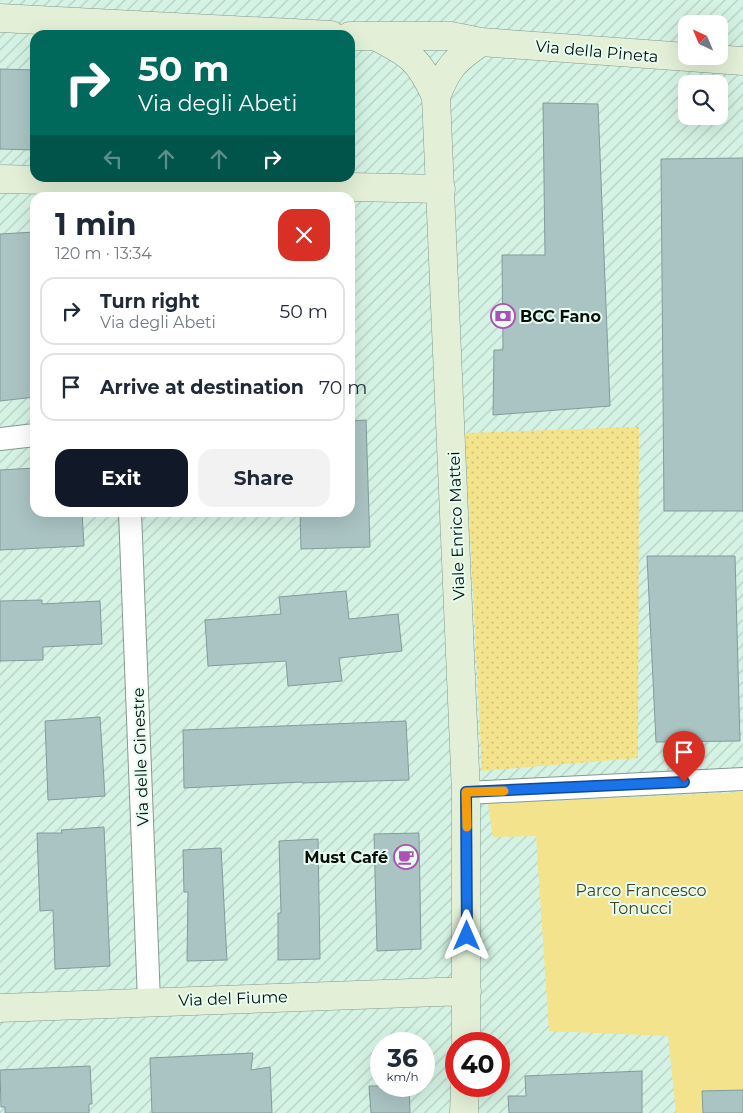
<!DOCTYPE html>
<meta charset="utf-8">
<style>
body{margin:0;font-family:Montserrat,sans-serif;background:#f2f2f3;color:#1f2937;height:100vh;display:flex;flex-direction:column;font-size:19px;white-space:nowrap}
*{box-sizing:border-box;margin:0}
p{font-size:16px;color:#747a83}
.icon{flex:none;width:28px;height:28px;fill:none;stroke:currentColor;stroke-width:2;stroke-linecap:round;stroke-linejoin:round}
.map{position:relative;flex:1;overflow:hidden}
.details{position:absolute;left:30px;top:192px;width:325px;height:325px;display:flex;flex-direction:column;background:#fff;border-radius:15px;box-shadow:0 5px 20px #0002}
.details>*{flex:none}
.top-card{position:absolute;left:30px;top:30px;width:325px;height:152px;border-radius:15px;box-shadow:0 5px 20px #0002;background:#00695c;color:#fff;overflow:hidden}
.needle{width:32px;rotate:316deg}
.controls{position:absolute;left:678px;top:15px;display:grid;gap:10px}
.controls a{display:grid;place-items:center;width:50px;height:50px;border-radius:10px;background:#fff;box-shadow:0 5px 20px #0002;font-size:25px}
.speed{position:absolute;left:370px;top:1032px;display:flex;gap:10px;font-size:25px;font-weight:700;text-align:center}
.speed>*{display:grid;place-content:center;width:65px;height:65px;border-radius:50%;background:#fff;box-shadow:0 5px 20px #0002;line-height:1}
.speed small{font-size:12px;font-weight:400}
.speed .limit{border:8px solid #d22;background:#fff;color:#111}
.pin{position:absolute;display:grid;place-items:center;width:42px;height:42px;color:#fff;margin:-51px -21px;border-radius:50% 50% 50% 0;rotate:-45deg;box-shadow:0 0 5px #0007}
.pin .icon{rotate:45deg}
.me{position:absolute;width:55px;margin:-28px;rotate:0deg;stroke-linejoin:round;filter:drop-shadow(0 0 4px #0008)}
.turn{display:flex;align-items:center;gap:18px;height:105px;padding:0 25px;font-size:22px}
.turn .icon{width:65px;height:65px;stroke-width:2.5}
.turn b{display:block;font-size:35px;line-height:42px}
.lanes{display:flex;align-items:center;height:48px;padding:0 25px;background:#0003;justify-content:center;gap:25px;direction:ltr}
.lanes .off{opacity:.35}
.round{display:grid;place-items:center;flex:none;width:52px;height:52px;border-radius:15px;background:#f2f2f3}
.headline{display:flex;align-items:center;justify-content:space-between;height:85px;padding:0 25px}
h1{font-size:30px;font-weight:700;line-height:38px}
.button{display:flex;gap:10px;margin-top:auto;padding:10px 25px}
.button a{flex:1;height:58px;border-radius:15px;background:#111827;color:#fff;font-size:20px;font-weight:700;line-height:58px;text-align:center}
.button a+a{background:#f2f2f3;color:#1f2937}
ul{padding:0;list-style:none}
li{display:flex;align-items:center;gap:15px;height:68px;margin:0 10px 8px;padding:0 15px;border:2px solid #e0e1e3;border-radius:15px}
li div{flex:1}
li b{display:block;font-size:19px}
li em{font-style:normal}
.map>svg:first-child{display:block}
.industrial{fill:url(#industrial-furrows);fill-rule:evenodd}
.green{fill:#f3e38c}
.garden{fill:url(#garden-dots)}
.building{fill:#aac4c3;stroke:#829b9b}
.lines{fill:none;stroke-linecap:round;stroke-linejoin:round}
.street-casing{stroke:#859a8f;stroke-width:24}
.secondary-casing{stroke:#859a8f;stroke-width:29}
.street{stroke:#fff;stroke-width:22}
.secondary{stroke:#e3f0d7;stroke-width:28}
.route-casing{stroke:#114b97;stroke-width:12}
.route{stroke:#1a73e8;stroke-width:9}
.slow{stroke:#f59e0b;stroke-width:9}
.labels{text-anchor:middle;stroke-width:4;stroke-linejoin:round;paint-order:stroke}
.street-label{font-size:16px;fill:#070e0a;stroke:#e6fdf1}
.poi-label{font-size:16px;font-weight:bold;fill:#070e0a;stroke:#e6fdf1;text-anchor:start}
.park-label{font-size:16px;fill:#49421d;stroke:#e6fdf1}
</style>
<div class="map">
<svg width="743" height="1113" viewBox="0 0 743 1113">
<defs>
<pattern id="industrial-furrows" width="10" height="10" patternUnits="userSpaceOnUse" patternTransform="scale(1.25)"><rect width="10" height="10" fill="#d5f3e4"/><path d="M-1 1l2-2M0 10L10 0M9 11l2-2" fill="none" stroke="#b5cfc2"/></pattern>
<pattern id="garden-dots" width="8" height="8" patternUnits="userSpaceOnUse" patternTransform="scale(1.25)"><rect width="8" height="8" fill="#f3e38c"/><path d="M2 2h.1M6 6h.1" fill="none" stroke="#cfc277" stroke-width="1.8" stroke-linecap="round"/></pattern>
</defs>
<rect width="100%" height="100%" fill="#e6fdf1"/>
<!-- industrial -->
<path class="industrial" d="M 0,0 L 743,0 L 743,1113 L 0,1113 ZM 686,24 L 719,24 L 719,56 L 686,56 ZM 35,35 L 350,35 L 350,178 L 35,178 ZM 686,84 L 719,84 L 719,116 L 686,116 ZM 35,198 L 350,198 L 350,512 L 35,512 ZM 381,1044 L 424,1044 L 424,1086 L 381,1086 ZM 456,1044 L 499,1044 L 499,1086 L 456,1086 Z"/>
<!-- green -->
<path class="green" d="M 743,792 L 743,1113 L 676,1113 L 668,1036 L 549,1031 L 536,836 L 493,837 L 488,804 Z"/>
<!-- garden -->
<path class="garden" d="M 639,427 L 638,758 L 482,771 L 465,433 Z"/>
<!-- building -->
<path class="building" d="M 0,69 L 35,70 L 35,150 L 0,149 Z
M 543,103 L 598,104 L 610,406 L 493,415 L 494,350 L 503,350 L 502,255 L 545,255 Z
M 743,158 L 743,511 L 664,511 L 661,159 Z
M 35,232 L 35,397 L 0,401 L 0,234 Z
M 366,420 L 370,547 L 301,549 L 300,512 L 350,512 L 350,421 Z
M 35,468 L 35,512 L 82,512 L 84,546 L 0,550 L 0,470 Z
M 647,556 L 735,556 L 740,741 L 656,742 Z
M 346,591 L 349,619 L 398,614 L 402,651 L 339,658 L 342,681 L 288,686 L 286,661 L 208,666 L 205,620 L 281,614 L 279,597 Z
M 42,600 L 42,604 L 100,601 L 102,644 L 43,647 L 43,660 L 0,661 L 0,601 Z
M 100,717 L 105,796 L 48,800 L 45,721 Z
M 406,721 L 409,780 L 302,783 L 302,782 L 184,788 L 183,730 Z
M 104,827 L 110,966 L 55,969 L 53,910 L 40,911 L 37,833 L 62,833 L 61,830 Z
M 419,833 L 421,949 L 377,951 L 374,834 Z
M 318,839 L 320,959 L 278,960 L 278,913 L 281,913 L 279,841 Z
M 221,848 L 227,960 L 187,961 L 188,892 L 184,892 L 183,850 Z
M 253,1053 L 251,1070 L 270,1067 L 272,1113 L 152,1113 L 150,1058 Z
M 90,1066 L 92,1104 L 89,1104 L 89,1113 L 5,1113 L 5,1107 L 1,1107 L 0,1070 Z
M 642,1071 L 642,1113 L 509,1113 L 508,1096 L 526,1096 L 525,1076 Z
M 369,1086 L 409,1086 L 410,1113 L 371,1113 Z
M 743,1090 L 743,1113 L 703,1113 L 702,1091 Z"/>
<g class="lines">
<defs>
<path id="street" d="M 0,439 L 35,435
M 130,512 L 149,1001
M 466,793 L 743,779"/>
<path id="secondary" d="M 0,18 L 331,35
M 350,36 L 451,36 L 481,42 L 743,61
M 377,37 C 411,54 420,61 436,97 L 466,793 L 466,1044
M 436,97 C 448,66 455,60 481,42
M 0,179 L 441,189
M 0,1008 L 467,991
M 464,1113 L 465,1086"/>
</defs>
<!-- street casing -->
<use href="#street" class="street-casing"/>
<!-- secondary casing -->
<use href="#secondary" class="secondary-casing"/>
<!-- street -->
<use href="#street" class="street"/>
<!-- secondary -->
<use href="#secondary" class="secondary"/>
</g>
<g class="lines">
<defs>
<path id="route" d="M 467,936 L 466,792 L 684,782"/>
</defs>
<!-- route casing -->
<use href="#route" class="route-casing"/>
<!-- route -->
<use href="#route" class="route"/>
<!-- slow -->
<path class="slow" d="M 467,827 L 466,792 L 504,791"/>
</g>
<!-- icons -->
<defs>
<symbol id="bank-ring" viewBox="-11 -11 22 22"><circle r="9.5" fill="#e6fdf1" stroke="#af4fb8" stroke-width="1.5"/><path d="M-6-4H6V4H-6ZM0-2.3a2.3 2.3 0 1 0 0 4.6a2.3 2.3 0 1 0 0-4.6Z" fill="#af4fb8"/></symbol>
<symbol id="cafe-ring" viewBox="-11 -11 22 22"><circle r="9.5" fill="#e6fdf1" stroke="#af4fb8" stroke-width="1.5"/><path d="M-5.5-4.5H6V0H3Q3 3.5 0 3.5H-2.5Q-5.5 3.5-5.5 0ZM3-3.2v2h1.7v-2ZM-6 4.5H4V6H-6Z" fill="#af4fb8"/></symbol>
</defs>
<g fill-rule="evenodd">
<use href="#bank-ring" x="489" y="302" width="28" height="28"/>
<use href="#cafe-ring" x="392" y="843" width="28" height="28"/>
</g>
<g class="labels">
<!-- street labels -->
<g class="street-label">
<text transform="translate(597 51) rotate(5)" y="6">Via della Pineta</text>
<text transform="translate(456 526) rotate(-92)" y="6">Viale Enrico Mattei</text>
<text transform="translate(140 757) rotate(-92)" y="6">Via delle Ginestre</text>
<text transform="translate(233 998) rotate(-2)" y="6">Via del Fiume</text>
</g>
<!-- poi labels -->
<g class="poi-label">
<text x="520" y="322">BCC Fano</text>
<text x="388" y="863" text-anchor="end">Must Café</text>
</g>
<!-- park labels -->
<g class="park-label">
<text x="641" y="896">Parco Francesco<tspan x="641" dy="18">Tonucci</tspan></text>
</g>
</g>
</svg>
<div class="controls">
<a><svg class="needle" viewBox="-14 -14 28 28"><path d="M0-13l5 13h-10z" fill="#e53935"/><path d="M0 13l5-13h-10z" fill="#747a83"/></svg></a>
<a><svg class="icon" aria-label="search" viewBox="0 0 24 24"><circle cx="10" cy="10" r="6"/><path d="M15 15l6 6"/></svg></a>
</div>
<div class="speed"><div>36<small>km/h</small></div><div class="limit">40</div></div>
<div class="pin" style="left:684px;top:782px;background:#d93025"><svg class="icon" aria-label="arrive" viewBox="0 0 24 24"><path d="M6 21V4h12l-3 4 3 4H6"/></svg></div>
<svg class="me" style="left:467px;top:936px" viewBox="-20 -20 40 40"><path d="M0-17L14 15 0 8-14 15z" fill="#1a73e8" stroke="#fff" stroke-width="4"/></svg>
<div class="top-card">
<div class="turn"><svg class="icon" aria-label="right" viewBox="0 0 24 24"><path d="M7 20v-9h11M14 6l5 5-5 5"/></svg><div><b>50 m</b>Via degli Abeti</div></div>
<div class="lanes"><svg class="icon off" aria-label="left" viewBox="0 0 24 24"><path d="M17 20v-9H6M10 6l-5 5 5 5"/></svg><svg class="icon off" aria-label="ahead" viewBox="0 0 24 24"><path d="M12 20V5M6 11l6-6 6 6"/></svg><svg class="icon off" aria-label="ahead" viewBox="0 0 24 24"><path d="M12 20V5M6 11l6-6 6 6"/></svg><svg class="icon" aria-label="right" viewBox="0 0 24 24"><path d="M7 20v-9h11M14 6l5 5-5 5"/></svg></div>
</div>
<section class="details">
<div class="headline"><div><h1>1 min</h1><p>120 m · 13:34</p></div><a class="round" style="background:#d93025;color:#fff"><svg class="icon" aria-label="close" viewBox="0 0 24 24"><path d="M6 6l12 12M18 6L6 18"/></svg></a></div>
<ul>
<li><svg class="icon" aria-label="right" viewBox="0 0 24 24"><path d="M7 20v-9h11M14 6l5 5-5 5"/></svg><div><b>Turn right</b><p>Via degli Abeti</p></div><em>50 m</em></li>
<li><svg class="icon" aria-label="arrive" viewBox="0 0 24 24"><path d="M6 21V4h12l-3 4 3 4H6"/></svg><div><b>Arrive at destination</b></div><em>70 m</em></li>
</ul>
<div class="button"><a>Exit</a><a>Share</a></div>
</section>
</div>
